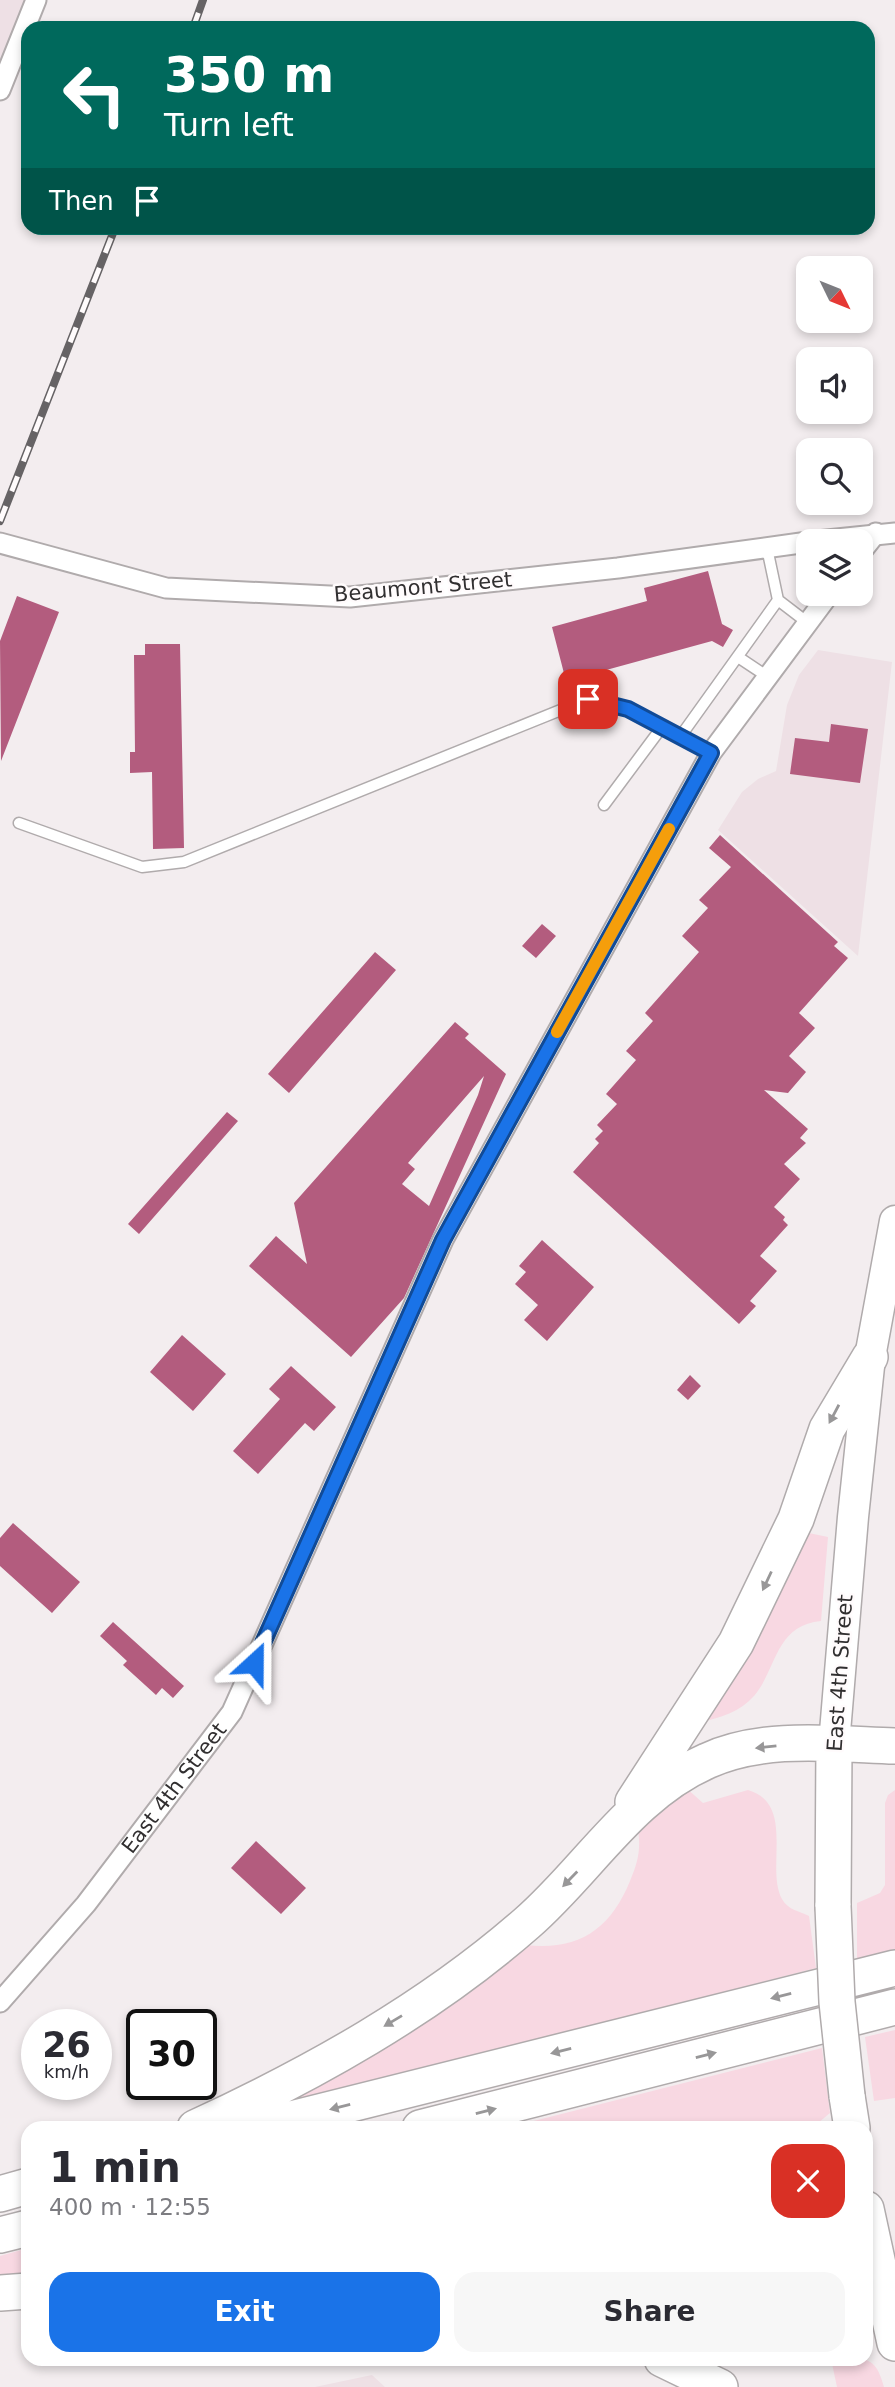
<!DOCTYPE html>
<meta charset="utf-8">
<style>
body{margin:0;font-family:"DejaVu Sans",sans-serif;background:#f7f7f7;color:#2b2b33;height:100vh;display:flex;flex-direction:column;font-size:26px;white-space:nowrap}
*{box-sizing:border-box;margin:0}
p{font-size:23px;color:#7c7c81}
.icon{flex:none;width:38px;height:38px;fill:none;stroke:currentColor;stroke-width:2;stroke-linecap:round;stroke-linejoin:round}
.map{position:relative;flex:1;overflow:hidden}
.details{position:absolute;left:21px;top:2121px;width:852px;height:245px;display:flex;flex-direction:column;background:#fff;border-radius:21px;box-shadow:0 4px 10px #0003}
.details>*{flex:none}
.hud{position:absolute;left:21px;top:21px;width:854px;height:214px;border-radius:21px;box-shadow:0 4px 10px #0003;background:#00695c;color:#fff;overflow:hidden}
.needle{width:46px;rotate:133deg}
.fabs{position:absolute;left:796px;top:256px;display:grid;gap:14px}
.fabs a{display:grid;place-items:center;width:77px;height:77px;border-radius:14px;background:#fff;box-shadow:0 4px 10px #0003;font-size:35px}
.speed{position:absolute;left:21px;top:2009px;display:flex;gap:14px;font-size:35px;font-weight:700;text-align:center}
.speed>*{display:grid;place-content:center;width:91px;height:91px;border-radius:50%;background:#fff;box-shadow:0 4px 10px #0003;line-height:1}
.speed small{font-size:18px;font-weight:400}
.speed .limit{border:4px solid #111;border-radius:10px;background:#fff;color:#111}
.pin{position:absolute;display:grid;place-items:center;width:60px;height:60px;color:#fff;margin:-30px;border-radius:14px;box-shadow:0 4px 10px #0006}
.me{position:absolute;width:77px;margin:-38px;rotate:24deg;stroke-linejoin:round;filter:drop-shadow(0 0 5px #0008)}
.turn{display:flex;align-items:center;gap:24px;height:147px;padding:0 28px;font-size:32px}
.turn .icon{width:91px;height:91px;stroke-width:2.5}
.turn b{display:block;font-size:49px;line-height:60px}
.then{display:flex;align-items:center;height:66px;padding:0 28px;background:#0003;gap:14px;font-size:26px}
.round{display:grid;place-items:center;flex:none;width:74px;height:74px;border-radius:21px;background:#f7f7f7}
.overview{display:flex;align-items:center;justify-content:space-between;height:119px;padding:0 28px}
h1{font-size:42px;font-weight:700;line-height:52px}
.primary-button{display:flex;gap:14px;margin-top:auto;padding:14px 28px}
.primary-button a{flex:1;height:80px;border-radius:21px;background:#1a73e8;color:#fff;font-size:28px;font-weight:700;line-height:80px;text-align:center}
.primary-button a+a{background:#f7f7f7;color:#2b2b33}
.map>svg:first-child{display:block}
.built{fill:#eee0e5}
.green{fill:#f8d8e2}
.building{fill:#b35c7e;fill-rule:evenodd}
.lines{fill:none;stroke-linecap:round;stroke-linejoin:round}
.lane-casing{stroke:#b0abac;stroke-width:13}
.street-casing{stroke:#b0abac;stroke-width:23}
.primary-casing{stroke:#b0abac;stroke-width:33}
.highway-casing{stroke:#b0abac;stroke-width:38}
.lane{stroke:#fff;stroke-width:10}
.street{stroke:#fff;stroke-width:19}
.primary{stroke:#fff;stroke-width:30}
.highway{stroke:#fff;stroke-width:35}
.rail-casing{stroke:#666365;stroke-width:8}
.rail{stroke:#fffbfc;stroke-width:5;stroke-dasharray:16;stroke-linecap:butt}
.highway-bridge-casing{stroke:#b0abac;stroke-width:38;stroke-linecap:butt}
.highway-bridge{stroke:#fff;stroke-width:35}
.oneway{fill:#989798}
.route-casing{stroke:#114b97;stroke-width:18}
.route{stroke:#1a73e8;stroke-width:12}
.slow{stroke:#f59e0b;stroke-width:12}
.labels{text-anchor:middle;stroke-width:5;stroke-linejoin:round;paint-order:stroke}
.street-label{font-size:21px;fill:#312f30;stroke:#fffbfc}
</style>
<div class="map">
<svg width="895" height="2387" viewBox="0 0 895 2387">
<rect width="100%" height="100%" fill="#f3edef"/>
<!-- built -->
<path class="built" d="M 0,0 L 36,0 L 0,90 Z
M 818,650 L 892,662 L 858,956 L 718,830 L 742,792 L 758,779 L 776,771 L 787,705 L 799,675 Z
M 372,2375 L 385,2387 L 315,2387 Z"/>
<!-- green -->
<path class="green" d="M 799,1531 L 828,1537 L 821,1621 C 775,1625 777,1669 754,1696 C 740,1712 720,1718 700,1722 Z
M 685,1787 L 703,1803 L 748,1790 C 796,1804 765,1869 782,1899 C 788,1910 799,1911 809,1916 L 816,1968 L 250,2115 L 525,1945 C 578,1951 610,1930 630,1881 C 638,1862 641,1850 638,1829 Z
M 895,1790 L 895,1950 L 857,1959 L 857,1903 L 880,1893 L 885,1885 L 885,1803 L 888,1795 Z
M 895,2030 L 895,2098 L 874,2101 L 865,2037 Z
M 822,2048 L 830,2113 L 812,2128 L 506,2128 Z
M 28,2248 L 28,2279 L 0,2280 L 0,2256 Z
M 831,2359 C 862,2359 875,2352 884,2387 L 837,2387 Z"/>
<!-- building -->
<path class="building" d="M 708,571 L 722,624 L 733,630 L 723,647 L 712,641 L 566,681 L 552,627 L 647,601 L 644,588 Z
M 17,596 L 59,612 L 1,761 L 0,641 Z
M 145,644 L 180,644 L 184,848 L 153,849 L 152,772 L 130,773 L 130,752 L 135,752 L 134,655 L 145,655 Z
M 831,724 L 868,729 L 860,783 L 790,774 L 795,738 L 829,742 Z
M 720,835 L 838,942 L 834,946 L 848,958 L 799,1013 L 815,1028 L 789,1056 L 806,1072 L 788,1093 L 764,1090 L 808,1129 L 800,1138 L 806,1143 L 784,1164 L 800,1179 L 774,1207 L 785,1217 L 783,1220 L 788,1225 L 760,1256 L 777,1271 L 750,1301 L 756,1306 L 739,1324 L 573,1172 L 599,1143 L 595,1139 L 603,1131 L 597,1125 L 617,1104 L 606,1094 L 636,1060 L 626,1051 L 653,1021 L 645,1013 L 699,952 L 682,936 L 708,908 L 699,900 L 731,867 L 709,848 Z
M 542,924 L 556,936 L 536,958 L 522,946 Z
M 375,952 L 396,970 L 289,1093 L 268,1074 Z
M 455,1022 L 469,1034 L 465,1038 L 506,1074 L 404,1298 L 351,1357 L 249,1266 L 276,1236 L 307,1264 L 294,1203 ZM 484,1076 L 478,1095 L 429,1206 L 402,1184 L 415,1169 L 408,1163 Z
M 227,1112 L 238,1121 L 139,1234 L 128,1224 Z
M 542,1240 L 594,1287 L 547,1341 L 524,1320 L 538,1305 L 515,1284 L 526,1272 L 519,1266 Z
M 182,1335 L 226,1374 L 193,1411 L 150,1372 Z
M 291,1366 L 336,1407 L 314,1431 L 305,1423 L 258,1474 L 233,1451 L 280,1399 L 269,1389 Z
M 690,1375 L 701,1386 L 688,1400 L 677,1390 Z
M 13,1523 L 80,1582 L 52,1613 L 0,1566 L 0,1538 Z
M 113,1622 L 184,1686 L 173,1698 L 162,1688 L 156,1695 L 123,1665 L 127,1661 L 100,1636 Z
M 256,1841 L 306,1888 L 281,1914 L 231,1868 Z"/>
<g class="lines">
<defs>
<path id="lane" d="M 778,600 L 808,623
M 738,657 L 768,677
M 680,737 L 778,600 L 767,548
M 604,805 L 662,727 L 711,753
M 19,823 L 142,867 L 184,862 L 588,699 L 628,709 L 662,727"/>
<g id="street">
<path d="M 0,90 L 36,0"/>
<path d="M 817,541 L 895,533"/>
<path d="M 0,543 L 166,588 L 350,597 L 618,568 L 808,542"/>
<path d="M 861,552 L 876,533"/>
<path id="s1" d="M 0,2002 L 86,1904 L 232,1712 L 443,1240 L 711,753 L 830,593"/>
</g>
<path id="primary" d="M 834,1744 L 853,1517 L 870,1357 L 895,1221"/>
<path id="highway" d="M 633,1802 L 736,1643 L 796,1519 L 827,1429 L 870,1357
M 833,1906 L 834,1744
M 847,2096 L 852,2128
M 195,2128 C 312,2074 429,2009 527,1923 C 587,1871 631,1794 707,1761 C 763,1735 834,1744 895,1746
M 255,2128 L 895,1968
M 420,2128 L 895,2007
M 0,2194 L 28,2186
M 866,2209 L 895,2343
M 0,2235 L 28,2228
M 0,2293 L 28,2291
M 662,2359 L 720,2387"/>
</defs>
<!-- lane casing -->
<use href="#lane" class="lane-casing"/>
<!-- street casing -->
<use href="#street" class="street-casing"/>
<!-- primary casing -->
<use href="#primary" class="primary-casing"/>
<!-- highway casing -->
<use href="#highway" class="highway-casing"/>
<!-- lane -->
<use href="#lane" class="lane"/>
<!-- street -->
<use href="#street" class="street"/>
<!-- primary -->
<use href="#primary" class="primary"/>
<!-- highway -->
<use href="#highway" class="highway"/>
<defs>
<path id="rail" d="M 193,28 L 203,0
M 0,521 L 115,228"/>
</defs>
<!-- rail casing -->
<use href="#rail" class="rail-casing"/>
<!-- rail -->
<use href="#rail" class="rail"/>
<defs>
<path id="highway-bridge" d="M 833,1906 L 837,2002 L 847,2096"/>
</defs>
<!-- highway-bridge casing -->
<use href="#highway-bridge" class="highway-bridge-casing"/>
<!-- highway-bridge -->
<use href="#highway-bridge" class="highway-bridge"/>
</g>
<!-- one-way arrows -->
<defs><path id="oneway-solid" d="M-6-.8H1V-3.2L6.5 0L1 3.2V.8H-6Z" transform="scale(1.75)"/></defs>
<g class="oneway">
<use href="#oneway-solid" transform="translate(834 1414) rotate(118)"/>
<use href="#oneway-solid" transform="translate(767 1581) rotate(115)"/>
<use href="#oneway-solid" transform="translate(766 1747) rotate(174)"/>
<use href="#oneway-solid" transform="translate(570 1879) rotate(134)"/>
<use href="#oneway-solid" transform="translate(781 1996) rotate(166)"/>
<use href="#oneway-solid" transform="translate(393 2021) rotate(149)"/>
<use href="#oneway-solid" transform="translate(561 2051) rotate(166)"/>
<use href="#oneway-solid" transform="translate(706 2055) rotate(-14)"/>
<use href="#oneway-solid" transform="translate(340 2107) rotate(166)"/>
<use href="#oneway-solid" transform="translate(486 2111) rotate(-14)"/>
</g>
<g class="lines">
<defs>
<path id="route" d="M 254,1663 L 443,1240 L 711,753 L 628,709 L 588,699"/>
</defs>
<!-- route casing -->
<use href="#route" class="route-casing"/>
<!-- route -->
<use href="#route" class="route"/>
<!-- slow -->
<path class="slow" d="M 557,1032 L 669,829"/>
</g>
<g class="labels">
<!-- street labels -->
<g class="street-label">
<text transform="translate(423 587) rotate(-5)" y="7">Beaumont Street</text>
<text transform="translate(840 1673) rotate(-86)" y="7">East 4th Street</text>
<text dy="7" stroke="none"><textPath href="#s1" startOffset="276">East 4th Street</textPath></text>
</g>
</g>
</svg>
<div class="fabs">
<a><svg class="needle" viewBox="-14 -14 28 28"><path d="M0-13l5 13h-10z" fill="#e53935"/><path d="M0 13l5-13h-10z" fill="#7c7c81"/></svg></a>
<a><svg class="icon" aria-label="sound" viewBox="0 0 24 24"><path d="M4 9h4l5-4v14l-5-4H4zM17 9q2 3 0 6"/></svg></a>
<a><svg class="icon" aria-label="search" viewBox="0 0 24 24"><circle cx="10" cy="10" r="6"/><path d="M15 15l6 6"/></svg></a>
<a><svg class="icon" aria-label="layers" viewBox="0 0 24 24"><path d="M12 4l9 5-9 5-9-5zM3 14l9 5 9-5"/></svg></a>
</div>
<div class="speed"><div>26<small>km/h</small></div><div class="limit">30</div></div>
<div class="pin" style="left:588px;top:699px;background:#d93025"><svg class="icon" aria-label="arrive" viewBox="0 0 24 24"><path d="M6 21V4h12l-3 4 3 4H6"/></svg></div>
<svg class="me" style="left:254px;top:1663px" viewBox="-20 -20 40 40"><path d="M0-17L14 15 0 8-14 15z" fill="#1a73e8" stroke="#fff" stroke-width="4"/></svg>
<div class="hud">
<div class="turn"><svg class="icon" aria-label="left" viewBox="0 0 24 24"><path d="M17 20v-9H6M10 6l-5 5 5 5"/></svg><div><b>350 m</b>Turn left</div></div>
<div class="then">Then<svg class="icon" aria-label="arrive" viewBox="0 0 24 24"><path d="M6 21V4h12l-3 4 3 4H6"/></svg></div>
</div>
<section class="details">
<div class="overview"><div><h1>1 min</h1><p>400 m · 12:55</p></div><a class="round" style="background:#d93025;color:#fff"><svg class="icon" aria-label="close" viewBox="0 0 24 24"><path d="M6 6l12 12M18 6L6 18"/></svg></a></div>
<div class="primary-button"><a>Exit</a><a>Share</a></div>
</section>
</div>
